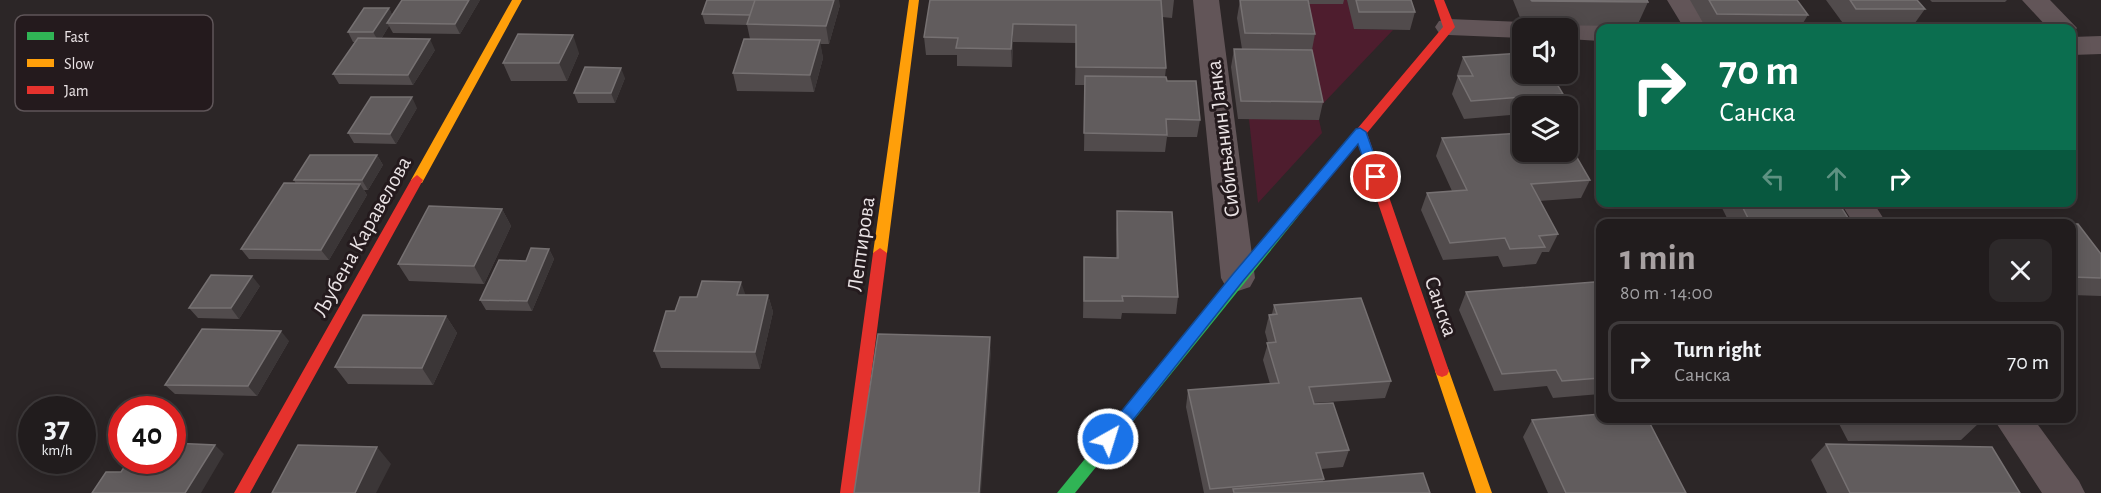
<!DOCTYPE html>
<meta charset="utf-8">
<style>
body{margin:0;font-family:"Alegreya Sans",sans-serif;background:#2d292a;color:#f1f3f6;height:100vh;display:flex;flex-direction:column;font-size:22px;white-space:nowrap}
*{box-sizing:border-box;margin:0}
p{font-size:20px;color:#a2a1a4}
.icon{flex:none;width:33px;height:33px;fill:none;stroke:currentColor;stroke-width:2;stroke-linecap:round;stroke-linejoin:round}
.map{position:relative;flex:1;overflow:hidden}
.drawer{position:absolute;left:1596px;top:219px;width:480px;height:204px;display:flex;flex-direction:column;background:#211c1d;border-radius:12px;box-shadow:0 3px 15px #0003,0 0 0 2px #3e3a3b}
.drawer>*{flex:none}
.guide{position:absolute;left:1596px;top:24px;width:480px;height:183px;border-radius:12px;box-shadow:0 3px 15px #0003,0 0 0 2px #3e3a3b;background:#0b6e4f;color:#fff;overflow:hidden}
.tools{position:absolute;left:1512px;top:18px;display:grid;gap:12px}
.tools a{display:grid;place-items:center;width:66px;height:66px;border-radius:12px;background:#211c1d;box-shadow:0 3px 15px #0003,0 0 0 2px #3e3a3b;font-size:30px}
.speed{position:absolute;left:18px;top:396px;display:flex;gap:12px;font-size:30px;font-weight:700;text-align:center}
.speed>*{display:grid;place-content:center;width:78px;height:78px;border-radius:50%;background:#211c1d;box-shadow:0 3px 15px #0003,0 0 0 2px #3e3a3b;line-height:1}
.speed small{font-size:15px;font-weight:400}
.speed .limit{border:9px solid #d22;background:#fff;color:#111}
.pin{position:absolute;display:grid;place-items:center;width:51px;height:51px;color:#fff;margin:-26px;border:3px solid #fff;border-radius:50%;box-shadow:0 2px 6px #0007}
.me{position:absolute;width:66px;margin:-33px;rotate:39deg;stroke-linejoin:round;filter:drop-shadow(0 0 4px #0008)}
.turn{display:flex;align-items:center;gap:21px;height:126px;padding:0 24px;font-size:27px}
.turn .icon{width:78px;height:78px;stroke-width:2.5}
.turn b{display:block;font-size:42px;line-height:51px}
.lanes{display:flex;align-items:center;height:57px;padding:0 24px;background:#0003;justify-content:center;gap:30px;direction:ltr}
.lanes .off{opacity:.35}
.round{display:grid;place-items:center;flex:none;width:63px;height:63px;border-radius:12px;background:#2d292a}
.headline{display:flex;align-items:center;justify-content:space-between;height:102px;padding:0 24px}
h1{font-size:36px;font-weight:700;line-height:45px;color:#a8a1a2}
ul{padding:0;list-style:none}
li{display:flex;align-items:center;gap:18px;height:81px;margin:0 12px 9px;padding:0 12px;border:3px solid #3e3a3b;border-radius:12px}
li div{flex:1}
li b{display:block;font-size:22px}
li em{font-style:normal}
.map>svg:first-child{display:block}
.green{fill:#4e1d2e}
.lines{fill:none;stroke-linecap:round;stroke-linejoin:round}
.street{fill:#625558;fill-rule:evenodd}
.fast{fill:#30b455;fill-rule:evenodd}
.slow{fill:#ff9f0a;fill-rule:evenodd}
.jam{fill:#e5322d;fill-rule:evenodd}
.wall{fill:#514b4c}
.shaded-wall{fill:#3b3637}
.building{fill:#615c5d;stroke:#767172;stroke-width:1.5}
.route{fill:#1a73e8;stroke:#114b97;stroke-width:1.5}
.labels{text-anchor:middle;stroke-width:6;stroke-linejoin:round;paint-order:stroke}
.street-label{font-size:22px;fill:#eae3e5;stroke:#241a1d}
.key{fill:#241a1d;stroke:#5f5659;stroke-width:1.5}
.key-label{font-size:16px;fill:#eae3e5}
</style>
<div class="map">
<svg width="2101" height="493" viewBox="0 0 2101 493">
<rect width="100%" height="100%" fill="#2c2627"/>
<!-- green -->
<path class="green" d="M 1342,0 L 1347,0 L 1355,29 L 1393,30 L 1317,110 L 1302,4 L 1343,4 Z
M 1249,119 L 1319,120 L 1322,133 L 1258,203 Z"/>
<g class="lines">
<!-- street -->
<path class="street" d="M 1193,0 L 1219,0 L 1255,278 L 1250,287 L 1238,291 L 1226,287 L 1221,278 Z
M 1667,0 L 1693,0 L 1711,28 L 1684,28 Z
M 2022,0 L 2050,0 L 2077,28 L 2072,34 L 2072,28 L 2048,28 Z
M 1449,19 L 1522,22 L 1532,24 L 1535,28 L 1522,28 L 1522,38 L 1449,35 L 1439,33 L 1435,27 L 1439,21 Z
M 1568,23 L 1600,24 L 1611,28 L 1600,28 L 1600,41 L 1568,39 L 1568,28 L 1556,28 L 1558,25 Z
M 2101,36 L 2101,54 L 2072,55 L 2072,37 Z
M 1840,202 L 1873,202 L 1887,224 L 1854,224 Z
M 1993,418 L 2033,418 L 2079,481 L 2085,493 L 2042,493 Z"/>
<!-- fast -->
<path class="fast" d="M 1300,200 L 1307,205 L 1305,208 L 1075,493 L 1057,493 L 1295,202 Z"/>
<!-- slow -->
<path class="slow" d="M 512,0 L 522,0 L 422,183 L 412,183 L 411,180 Z
M 909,0 L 919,0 L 887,253 L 880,258 L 873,253 Z
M 1442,365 L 1447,367 L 1449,371 L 1492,493 L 1476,493 L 1435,371 L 1437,367 Z"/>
<!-- jam -->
<path class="jam" d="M 1434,0 L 1444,0 L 1455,27 L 1367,133 L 1449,371 L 1447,375 L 1442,377 L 1437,375 L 1435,371 L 1358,144 L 1305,208 L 1300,210 L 1293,205 L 1443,27 Z
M 417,175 L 423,180 L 250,493 L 234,493 L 411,180 Z
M 880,248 L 887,253 L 856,493 L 840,493 L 873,253 Z"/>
</g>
<!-- wall -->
<path class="wall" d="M 480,0 L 460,34 L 393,33 L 389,26 L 381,39 L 435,50 L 413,85 L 339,84 L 333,74 L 355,42 L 353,42 L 348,32 L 389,8 L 392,15 Z
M 930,0 L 1174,0 L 1172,18 L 1162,17 L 1166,68 L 1165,77 L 1167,81 L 1200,120 L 1197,137 L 1167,137 L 1165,152 L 1084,151 L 1085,85 L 1075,85 L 1076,43 L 1013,42 L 1012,67 L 957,66 L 957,55 L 926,55 L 924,37 Z
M 1240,0 L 1344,0 L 1343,4 L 1309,4 L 1315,34 L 1312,50 L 1323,102 L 1319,120 L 1238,119 L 1231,67 L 1234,49 L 1242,49 L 1237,18 Z
M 1347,0 L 1411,0 L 1415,12 L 1410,30 L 1354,29 Z
M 1513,0 L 1647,0 L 1648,2 L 1637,26 L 1523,25 Z
M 1690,0 L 1797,0 L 1808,15 L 1800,28 L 1706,28 Z
M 1826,0 L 1917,0 L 1925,9 L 1912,27 L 1845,26 Z
M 1930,0 L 2007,0 L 2005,2 L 1932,2 Z
M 840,5 L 829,44 L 820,44 L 823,58 L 814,92 L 737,91 L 733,73 L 750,39 L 747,25 L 705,24 L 702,14 Z
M 579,53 L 567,81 L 511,81 L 503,63 Z
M 1463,57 L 1563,94 L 1558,106 L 1522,106 L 1522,114 L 1464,119 L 1452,94 L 1458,76 L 1457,75 Z
M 625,78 L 615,103 L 578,103 L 574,93 Z
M 417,108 L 396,144 L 354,143 L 348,133 Z
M 1442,138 L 1590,180 L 1581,198 L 1539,201 L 1558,234 L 1549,252 L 1542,252 L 1536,264 L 1503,267 L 1498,256 L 1443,260 L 1421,210 L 1427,193 L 1452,191 L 1436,156 Z
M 377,155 L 383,165 L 368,190 L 364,190 L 367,195 L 329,260 L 249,259 L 241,249 L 296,184 L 294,180 Z
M 1719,202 L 1838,202 L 1850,221 L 1848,224 L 1730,224 Z
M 1909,202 L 2038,202 L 2035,206 L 1910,204 Z
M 502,209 L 511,226 L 484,284 L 409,281 L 398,264 Z
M 1117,211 L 1178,297 L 1176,314 L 1122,313 L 1121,319 L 1083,318 L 1084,257 L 1116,258 L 1116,229 Z
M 2072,224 L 2101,254 L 2101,296 L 2072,295 Z
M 549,249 L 554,259 L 532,311 L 486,310 L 480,300 L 526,261 Z
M 260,286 L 239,319 L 198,318 L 189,308 Z
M 1466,292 L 1600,294 L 1600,394 L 1553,398 L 1547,386 L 1494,391 L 1459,310 Z
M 745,295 L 768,295 L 773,312 L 760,369 L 661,368 L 654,351 L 675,311 L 697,297 Z
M 1274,305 L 1391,381 L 1385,398 L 1314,403 L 1349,450 L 1343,467 L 1321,469 L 1324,479 L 1323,481 L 1430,493 L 1204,493 L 1186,407 L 1188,390 L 1270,384 L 1263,360 L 1268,343 L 1265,332 L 1269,315 L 1272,314 Z
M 446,316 L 457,333 L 433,385 L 348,384 L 335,367 Z
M 289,341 L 257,396 L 175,394 L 165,385 Z
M 1836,418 L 1976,418 L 1979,423 L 1961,440 L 1848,441 Z
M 1532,420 L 1686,493 L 1548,493 L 1523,437 Z
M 1826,444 L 2020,493 L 1827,493 L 1811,460 Z"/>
<!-- shaded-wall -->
<path class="shaded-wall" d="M 469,0 L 480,0 L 460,34 L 455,24 Z
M 834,0 L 839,0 L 840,5 L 829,44 L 826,26 Z
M 389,8 L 394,18 L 387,23 L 389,26 L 379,42 L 373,32 Z
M 1013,24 L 1013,42 L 1012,67 L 1011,49 Z
M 573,35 L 579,53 L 567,81 L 559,63 Z
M 430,39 L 435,50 L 413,85 L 408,75 Z
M 820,40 L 823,58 L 814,92 L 810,75 Z
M 621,68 L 625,78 L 615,103 L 611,93 Z
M 412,97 L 417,108 L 396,144 L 390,134 Z
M 377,155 L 383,165 L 368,190 L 362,180 Z
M 360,184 L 367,195 L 329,260 L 321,250 Z
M 502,209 L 511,226 L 484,284 L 474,266 Z
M 549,249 L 554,259 L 532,311 L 527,301 Z
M 252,276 L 260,286 L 239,319 L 231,308 Z
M 741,282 L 747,299 L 737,295 Z
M 768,295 L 773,312 L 760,369 L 755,352 Z
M 446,316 L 457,333 L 433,385 L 422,368 Z
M 281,331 L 289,341 L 257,396 L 248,386 Z
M 990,337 L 991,354 L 981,493 L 979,493 Z
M 215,445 L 224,454 L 201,493 L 185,493 Z
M 377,447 L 391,464 L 376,493 L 355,493 Z"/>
<!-- building -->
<path class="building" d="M 402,0 L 469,0 L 455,24 L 387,23 Z
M 707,0 L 755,0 L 750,15 L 702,14 Z
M 755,0 L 834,0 L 826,26 L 747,24 Z
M 930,0 L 1161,0 L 1166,68 L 1076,67 L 1076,25 L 1013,24 L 1011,49 L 956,48 L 958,38 L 924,37 Z
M 1240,0 L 1308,0 L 1315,34 L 1245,33 Z
M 1356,0 L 1411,0 L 1415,12 L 1359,12 Z
M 1531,0 L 1647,0 L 1648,2 L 1532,1 Z
M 1709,0 L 1797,0 L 1808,15 L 1717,14 Z
M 1850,0 L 1917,0 L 1925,9 L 1856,9 Z
M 364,8 L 389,8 L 373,32 L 348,32 Z
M 518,34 L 573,35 L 559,63 L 503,63 Z
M 358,38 L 430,39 L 408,75 L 333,74 Z
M 744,39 L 820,40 L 810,75 L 733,73 Z
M 1234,49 L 1312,50 L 1323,102 L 1241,101 Z
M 1522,53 L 1522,74 L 1551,74 L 1563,94 L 1471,101 L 1458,76 L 1473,76 L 1463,57 Z
M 585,67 L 621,68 L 611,93 L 574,93 Z
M 1085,76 L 1166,77 L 1167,81 L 1196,81 L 1200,120 L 1166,119 L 1167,135 L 1084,133 Z
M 371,97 L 412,97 L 390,134 L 348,133 Z
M 1522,133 L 1522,152 L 1568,152 L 1568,142 L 1590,180 L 1531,184 L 1558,234 L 1539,236 L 1545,247 L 1510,249 L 1505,238 L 1450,243 L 1427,193 L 1467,190 L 1442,138 Z
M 310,155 L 377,155 L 362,180 L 294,180 Z
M 284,183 L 360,184 L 321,250 L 241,249 Z
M 1740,202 L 1838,202 L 1850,221 L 1750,222 Z
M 429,206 L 502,209 L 474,266 L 398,264 Z
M 1117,211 L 1172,212 L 1178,297 L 1122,296 L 1123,301 L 1084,301 L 1084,257 L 1118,258 Z
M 1970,221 L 2065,224 L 1972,224 Z
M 2072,224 L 2078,224 L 2101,254 L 2101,278 L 2072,277 Z
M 531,248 L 549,249 L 527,301 L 480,300 L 499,260 L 526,261 Z
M 211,275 L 252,276 L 231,308 L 189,308 Z
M 702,281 L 741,282 L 737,295 L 768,295 L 755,352 L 654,351 L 666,311 L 675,311 L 680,297 L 697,297 Z
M 1594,282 L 1600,294 L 1600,378 L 1562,381 L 1556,370 L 1502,374 L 1466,292 Z
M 1361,298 L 1391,381 L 1309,387 L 1314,404 L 1333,403 L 1349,450 L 1316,453 L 1324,479 L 1210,489 L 1188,390 L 1279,383 L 1267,343 L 1276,342 L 1269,315 L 1277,314 L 1274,305 Z
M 363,315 L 446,316 L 422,368 L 335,367 Z
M 202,329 L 281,331 L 248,386 L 165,385 Z
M 878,334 L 990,337 L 979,493 L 854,493 Z
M 1600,414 L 1600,418 L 1647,418 L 1686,493 L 1566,493 L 1532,420 Z
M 1861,418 L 1976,418 L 1979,423 L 1864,424 Z
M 172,443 L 215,445 L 185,493 L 92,493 L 106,472 L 121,472 L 129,460 L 172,460 Z
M 1826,444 L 1992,447 L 2020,493 L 1850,493 Z
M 298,445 L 377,447 L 355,493 L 272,493 Z
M 1423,473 L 1430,493 L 1234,493 L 1233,489 Z"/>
<!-- route -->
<path class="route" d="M 1360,128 L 1366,132 L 1382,177 L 1380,181 L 1371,181 L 1358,144 L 1243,281 L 1114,444 L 1108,446 L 1103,444 L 1101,439 L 1103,434 L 1233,274 L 1356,129 Z"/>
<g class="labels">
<!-- street labels -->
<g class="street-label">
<text transform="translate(1222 139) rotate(-97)" y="8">Сибињанин Јанка</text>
<text transform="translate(361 236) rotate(-61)" y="8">Љубена Каравелова</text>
<text transform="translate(860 244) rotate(-82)" y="8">Лептирова</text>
<text transform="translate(1442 306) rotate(71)" y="8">Санска</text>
</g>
</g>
<!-- legend -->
<rect x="15" y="15" width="198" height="96" rx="9" class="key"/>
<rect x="27" y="32" width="27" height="8" fill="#30b455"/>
<rect x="27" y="59" width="27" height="8" fill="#ff9f0a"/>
<rect x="27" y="86" width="27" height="8" fill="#e5322d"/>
<g class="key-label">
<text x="64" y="42">Fast</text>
<text x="64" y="69">Slow</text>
<text x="64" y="96">Jam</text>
</g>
</svg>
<div class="tools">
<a><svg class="icon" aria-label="sound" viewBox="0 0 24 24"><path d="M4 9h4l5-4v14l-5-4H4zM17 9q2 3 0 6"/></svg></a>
<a><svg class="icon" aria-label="layers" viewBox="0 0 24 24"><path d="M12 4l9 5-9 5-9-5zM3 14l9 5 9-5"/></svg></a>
</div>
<div class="speed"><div>37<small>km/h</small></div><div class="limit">40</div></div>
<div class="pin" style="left:1376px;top:177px;background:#d93025"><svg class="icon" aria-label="arrive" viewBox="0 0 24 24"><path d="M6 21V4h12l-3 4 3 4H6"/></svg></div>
<svg class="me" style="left:1108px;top:439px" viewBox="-20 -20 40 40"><circle r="17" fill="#1a73e8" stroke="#fff" stroke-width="3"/><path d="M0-11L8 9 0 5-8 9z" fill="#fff"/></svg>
<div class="guide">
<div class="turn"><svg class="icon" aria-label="right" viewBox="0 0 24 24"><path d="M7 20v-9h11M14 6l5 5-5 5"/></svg><div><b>70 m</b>Санска</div></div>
<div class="lanes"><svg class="icon off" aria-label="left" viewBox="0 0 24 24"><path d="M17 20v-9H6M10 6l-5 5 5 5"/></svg><svg class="icon off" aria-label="ahead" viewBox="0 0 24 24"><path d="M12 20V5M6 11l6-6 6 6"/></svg><svg class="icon" aria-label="right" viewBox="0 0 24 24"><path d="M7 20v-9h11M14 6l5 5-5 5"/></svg></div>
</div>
<section class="drawer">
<div class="headline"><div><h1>1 min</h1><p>80 m · 14:00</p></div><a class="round"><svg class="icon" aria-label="close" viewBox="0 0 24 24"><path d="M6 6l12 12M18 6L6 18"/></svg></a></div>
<ul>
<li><svg class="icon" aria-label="right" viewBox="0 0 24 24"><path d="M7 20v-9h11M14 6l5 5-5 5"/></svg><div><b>Turn right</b><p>Санска</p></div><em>70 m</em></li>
</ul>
</section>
</div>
